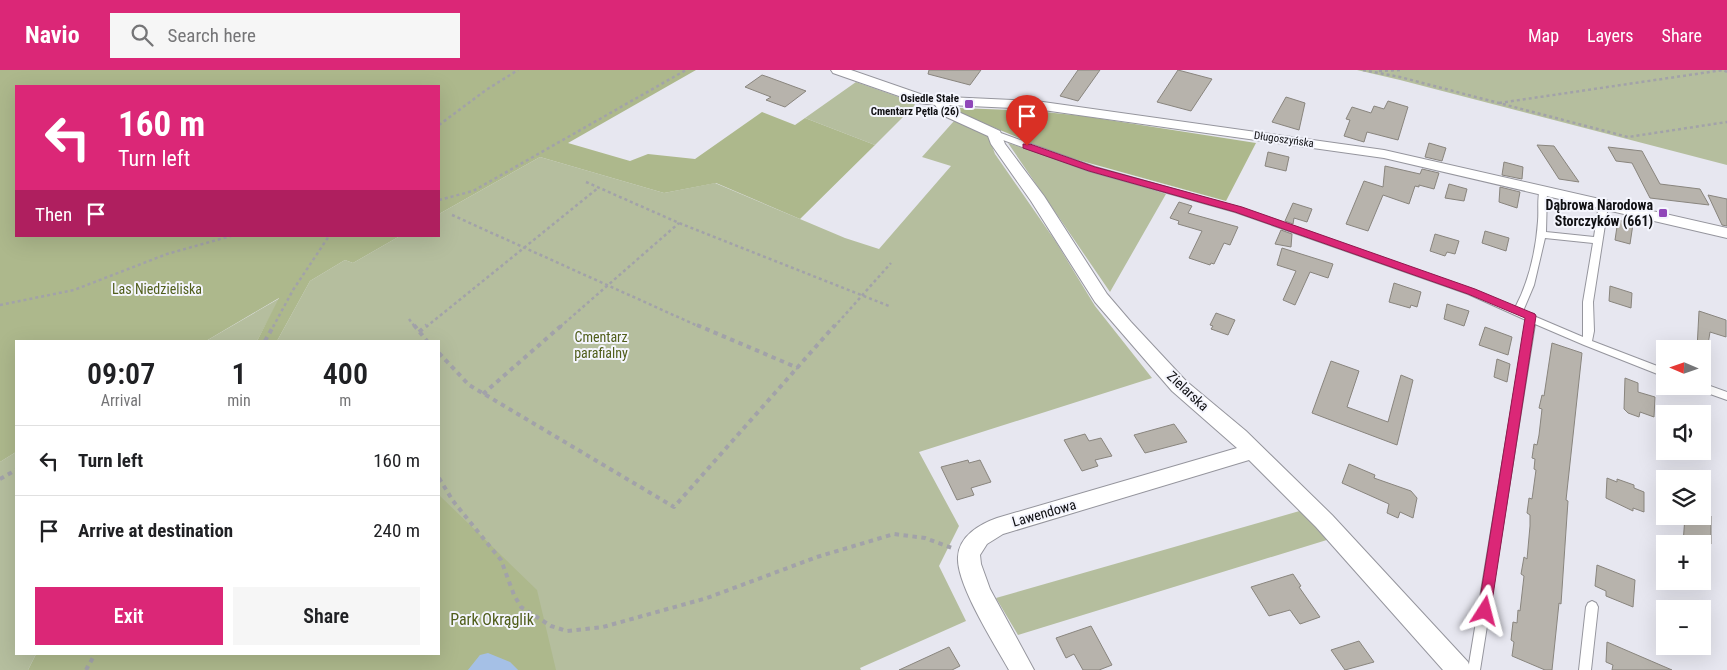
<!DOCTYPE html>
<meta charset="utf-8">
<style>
body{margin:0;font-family:"Roboto Condensed",sans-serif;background:#f6f6f6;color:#202124;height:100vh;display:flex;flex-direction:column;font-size:19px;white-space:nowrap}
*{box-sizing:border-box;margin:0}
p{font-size:16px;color:#757577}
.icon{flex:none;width:28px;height:28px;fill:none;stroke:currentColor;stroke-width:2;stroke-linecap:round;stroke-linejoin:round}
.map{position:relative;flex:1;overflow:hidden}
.drawer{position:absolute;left:15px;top:270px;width:425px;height:315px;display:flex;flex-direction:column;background:#fff;border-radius:0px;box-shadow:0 5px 20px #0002}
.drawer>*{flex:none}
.hud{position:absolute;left:15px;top:15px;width:425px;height:152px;border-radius:0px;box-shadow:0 5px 20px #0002;background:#db2777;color:#fff;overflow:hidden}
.needle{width:32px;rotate:272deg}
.tools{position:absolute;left:1656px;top:270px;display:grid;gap:10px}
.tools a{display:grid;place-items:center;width:55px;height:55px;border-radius:0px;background:#fff;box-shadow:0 5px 20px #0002;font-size:25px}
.pin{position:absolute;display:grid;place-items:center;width:42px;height:42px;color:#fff;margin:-51px -21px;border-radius:50% 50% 50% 0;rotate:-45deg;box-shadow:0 0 5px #0007}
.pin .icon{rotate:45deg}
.me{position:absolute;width:55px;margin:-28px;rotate:9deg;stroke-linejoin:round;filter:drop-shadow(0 0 4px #0008)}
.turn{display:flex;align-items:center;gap:18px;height:105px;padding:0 20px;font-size:22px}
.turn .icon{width:65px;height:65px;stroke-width:2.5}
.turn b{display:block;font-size:35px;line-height:42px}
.then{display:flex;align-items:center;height:48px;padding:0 20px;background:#0003;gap:10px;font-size:19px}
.eta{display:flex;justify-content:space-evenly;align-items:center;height:85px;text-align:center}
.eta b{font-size:30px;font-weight:600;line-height:35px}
.button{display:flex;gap:10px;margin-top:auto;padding:10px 20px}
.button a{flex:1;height:58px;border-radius:0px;background:#db2777;color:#fff;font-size:20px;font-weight:600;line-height:58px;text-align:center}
.button a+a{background:#f6f6f6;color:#202124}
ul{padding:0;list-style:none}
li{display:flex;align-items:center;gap:15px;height:70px;padding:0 20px;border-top:1px solid #e0e0e0}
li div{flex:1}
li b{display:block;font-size:19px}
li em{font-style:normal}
header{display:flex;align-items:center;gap:30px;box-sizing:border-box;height:70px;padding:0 25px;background:#db2777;color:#fff}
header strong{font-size:24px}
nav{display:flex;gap:28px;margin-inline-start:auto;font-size:18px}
.search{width:350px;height:45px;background:#f6f6f6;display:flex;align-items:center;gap:12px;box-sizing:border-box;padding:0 18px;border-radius:0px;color:#757577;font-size:19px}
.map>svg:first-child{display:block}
.green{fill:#b5be9e}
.forest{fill:#adb88c}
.water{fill:#a5c0e6}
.building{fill:#b7b3ac;stroke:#89857e}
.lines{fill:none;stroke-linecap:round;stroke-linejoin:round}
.service-casing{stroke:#95959d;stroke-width:2}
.minor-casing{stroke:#95959d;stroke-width:2}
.path-far1{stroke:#a2a2a9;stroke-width:2.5;stroke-dasharray:3 3;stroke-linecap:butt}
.path{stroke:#a2a2a9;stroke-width:4;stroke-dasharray:4.5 4.5;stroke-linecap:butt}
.service{fill:#fff;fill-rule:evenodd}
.minor{fill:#fff;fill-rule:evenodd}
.route{fill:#db2777;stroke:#8e194d}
.poi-dot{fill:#9047b9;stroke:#f4f5fd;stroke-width:2}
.labels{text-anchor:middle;stroke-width:4;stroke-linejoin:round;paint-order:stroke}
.far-poi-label{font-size:11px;font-weight:bold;fill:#0f0f12;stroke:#f4f5fd;text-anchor:end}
.far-street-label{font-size:11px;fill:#0f0f12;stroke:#f4f5fd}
.poi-label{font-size:14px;font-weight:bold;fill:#0f0f12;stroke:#f4f5fd;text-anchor:end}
.park-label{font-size:14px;fill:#505e1b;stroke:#f4f5fd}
.street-label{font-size:14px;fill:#0f0f12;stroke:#f4f5fd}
.near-park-label{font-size:16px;fill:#505e1b;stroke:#f4f5fd}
</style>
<header>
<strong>Navio</strong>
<div class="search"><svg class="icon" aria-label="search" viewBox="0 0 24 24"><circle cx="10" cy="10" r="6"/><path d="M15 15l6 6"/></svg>Search here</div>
<nav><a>Map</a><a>Layers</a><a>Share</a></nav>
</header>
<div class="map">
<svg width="1727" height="600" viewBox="0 0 1727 600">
<rect width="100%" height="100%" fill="#e7e7f0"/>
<!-- green -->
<path class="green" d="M 1357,0 L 1727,0 L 1727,95 L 1400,10 Z
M 856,12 L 913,32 L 915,35 L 875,75 L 805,48 Z
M 954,51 L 988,65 L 995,84 L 1056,172 L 1095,236 L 1152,308 L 919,382 L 959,456 L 939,496 L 966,551 L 860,598 L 861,600 L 104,600 L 113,584 L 439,584 L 439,271 L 277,271 L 310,211 L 345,190 L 353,193 L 400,166 L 439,166 L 439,144 L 540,87 L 664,123 L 715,113 L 845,168 L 879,179 L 951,96 L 922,87 Z
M 1008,73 L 1166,124 L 1110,222 Z
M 280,228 L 257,271 L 206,271 Z
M 16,382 L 16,584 L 36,584 L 28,600 L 0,600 L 0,392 Z
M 1303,440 L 1330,469 L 1018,565 L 996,528 Z"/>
<!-- forest -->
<path class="forest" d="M 0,0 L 696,0 L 568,73 L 630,91 L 648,84 L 695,89 L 762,42 L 795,55 L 805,48 L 875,75 L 800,149 L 716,113 L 664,123 L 540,87 L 439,144 L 439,16 L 16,16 L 16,166 L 400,166 L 353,193 L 345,190 L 310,211 L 277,271 L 257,271 L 279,228 L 206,271 L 16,271 L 16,382 L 0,392 Z
M 959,38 L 1035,41 L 1083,46 L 1256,73 L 1226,131 L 1060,85 L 954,41 Z
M 439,425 L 537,520 L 556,600 L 518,600 L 510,592 L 480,585 L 468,600 L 28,600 L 36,584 L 439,584 Z"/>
<!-- water -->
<path class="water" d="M 488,583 L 510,592 L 518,600 L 468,600 L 480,585 Z"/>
<!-- building -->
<path class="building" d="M 929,0 L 981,0 L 970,15 L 928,4 Z
M 1078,0 L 1100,0 L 1078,31 L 1060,26 Z
M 1178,0 L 1212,9 L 1191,41 L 1157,32 Z
M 762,5 L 768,7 L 806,21 L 785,37 L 766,30 L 771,27 L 745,17 Z
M 1286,27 L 1305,33 L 1299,60 L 1272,52 Z
M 1388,31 L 1408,37 L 1398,70 L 1367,62 L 1364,72 L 1344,66 L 1350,50 L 1346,49 L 1352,37 L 1371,43 L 1374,36 L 1384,39 Z
M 1429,73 L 1446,78 L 1442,91 L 1425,87 Z
M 1537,75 L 1554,76 L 1579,112 L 1559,109 Z
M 1608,77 L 1642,81 L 1660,114 L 1700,119 L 1709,135 L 1650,128 L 1632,93 L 1616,91 Z
M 1268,82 L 1289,87 L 1286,101 L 1265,96 Z
M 1504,92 L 1523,97 L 1522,109 L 1502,105 Z
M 1385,96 L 1420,104 L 1422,99 L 1439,103 L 1434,119 L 1419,115 L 1419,117 L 1415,116 L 1409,134 L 1383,125 L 1368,161 L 1346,154 L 1364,111 L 1383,117 Z
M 1449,114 L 1467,119 L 1464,131 L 1445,128 Z
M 1500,117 L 1520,122 L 1517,138 L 1499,132 Z
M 1708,125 L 1727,129 L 1727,156 L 1722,155 Z
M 1179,132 L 1192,136 L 1188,143 L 1238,157 L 1230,175 L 1224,173 L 1214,194 L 1211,193 L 1210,195 L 1189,188 L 1202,161 L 1178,154 L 1179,151 L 1170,148 Z
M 1293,133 L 1312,139 L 1307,152 L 1294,148 L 1293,154 L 1285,151 Z
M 1618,150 L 1633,154 L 1630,174 L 1615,170 Z
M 1281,160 L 1292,164 L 1291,177 L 1275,174 Z
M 1485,161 L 1509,168 L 1506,181 L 1482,173 Z
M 1435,164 L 1459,171 L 1455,184 L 1447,182 L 1445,186 L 1430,181 Z
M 1282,178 L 1333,194 L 1328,208 L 1310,202 L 1295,235 L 1283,230 L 1296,201 L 1277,195 Z
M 1394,213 L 1421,222 L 1417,237 L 1411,235 L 1410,238 L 1389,232 Z
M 1610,216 L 1632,223 L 1631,238 L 1609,231 Z
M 1447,234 L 1469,241 L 1464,256 L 1444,249 Z
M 1699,241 L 1726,250 L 1726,267 L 1710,262 L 1706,287 L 1702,287 L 1702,279 L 1697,279 Z
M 1216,243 L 1235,250 L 1228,265 L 1211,259 L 1213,256 L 1210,255 Z
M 1485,257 L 1512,267 L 1508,285 L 1479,275 Z
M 1552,273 L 1582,283 L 1566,430 L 1568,431 L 1561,534 L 1559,533 L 1552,600 L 1545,600 L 1512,586 L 1514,572 L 1511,570 L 1513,552 L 1517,553 L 1518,540 L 1520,541 L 1524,506 L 1521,504 L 1524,487 L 1527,489 L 1530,456 L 1530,445 L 1527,443 L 1529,428 L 1532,429 L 1536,400 L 1534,399 L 1535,389 L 1532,388 L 1534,374 L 1537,375 L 1539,365 L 1542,339 L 1539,338 L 1542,325 L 1544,326 Z
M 1497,289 L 1510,294 L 1507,312 L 1494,307 Z
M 1331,291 L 1359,301 L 1347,337 L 1388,352 L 1401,305 L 1413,310 L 1397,375 L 1312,343 Z
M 1625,308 L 1638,313 L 1638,322 L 1655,327 L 1654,347 L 1640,342 L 1639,347 L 1628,343 L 1624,339 Z
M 1174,354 L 1187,372 L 1145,383 L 1134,365 Z
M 1085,364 L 1089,371 L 1101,368 L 1112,386 L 1095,390 L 1098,396 L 1082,401 L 1064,370 Z
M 968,390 L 969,393 L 980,390 L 991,412 L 971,418 L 974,425 L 957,430 L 941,397 Z
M 1349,394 L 1375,405 L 1374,408 L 1411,421 L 1417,428 L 1413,448 L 1400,442 L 1398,448 L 1387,443 L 1389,434 L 1342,413 Z
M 1607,408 L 1617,412 L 1617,409 L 1634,415 L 1634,418 L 1644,422 L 1644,442 L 1633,438 L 1633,441 L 1606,428 Z
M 1685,446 L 1711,446 L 1711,474 L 1683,474 Z
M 1597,495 L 1635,510 L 1633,537 L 1606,526 L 1606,521 L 1595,516 Z
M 1293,504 L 1301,516 L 1299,517 L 1320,547 L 1300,554 L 1290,540 L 1269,546 L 1251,517 Z
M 1091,556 L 1112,595 L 1099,600 L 1083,600 L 1074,584 L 1066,588 L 1056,568 Z
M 1359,571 L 1374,592 L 1345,600 L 1331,580 Z
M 1607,572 L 1672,600 L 1612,600 L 1613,595 L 1606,592 Z
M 949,577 L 960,596 L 952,600 L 899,600 Z"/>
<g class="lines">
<defs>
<path id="service" d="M 992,62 L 998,62 L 1095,97 L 1241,138 L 1474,220 L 1515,238 C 1529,211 1536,180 1538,151 C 1539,141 1537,128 1540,119 L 1543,118 L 1547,121 L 1546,162 L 1594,167 L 1599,134 L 1603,131 L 1606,132 L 1607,142 L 1593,232 L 1594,261 L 1592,271 L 1665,299 L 1665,307 L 1584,275 L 1535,254 L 1480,600 L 1468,600 L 1526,250 L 1468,224 L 1235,142 L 1089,101 L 992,66 ZM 1545,168 L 1593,173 L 1583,232 L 1583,267 L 1536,247 L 1534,244 L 1523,241 L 1534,215 Z
M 1702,313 L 1727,322 L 1727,330 L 1696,319 L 1695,316 L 1702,316 Z
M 1592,531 L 1596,533 L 1598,537 L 1591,600 L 1579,600 L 1586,537 L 1588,533 Z"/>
<path id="minor" d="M 831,0 L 851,0 L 926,26 L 1036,31 L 1384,80 L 1727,158 L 1727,168 L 1384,88 L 1036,39 L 949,35 L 952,39 L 1000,61 L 1005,74 L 1044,126 L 1107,224 L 1131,252 L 1186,311 L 1246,361 L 1332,445 L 1468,592 L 1471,600 L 1443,600 L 1316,457 L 1249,390 L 1003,464 L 987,474 L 980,485 L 981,494 L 990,519 L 1034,600 L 1009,600 C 995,575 956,514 958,487 C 959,466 980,454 997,448 L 1237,378 L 1172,321 L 1095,232 L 1031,131 L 991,74 L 988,66 L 942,45 L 935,35 L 919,33 L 833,3 Z"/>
</defs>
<!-- service casing -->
<use href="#service" class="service-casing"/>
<!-- minor casing -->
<use href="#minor" class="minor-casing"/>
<!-- path-far1 -->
<path class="path-far1" d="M 1363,0 L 1400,7 L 1628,67 L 1727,52
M 1379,1 L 1402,0
M 1499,33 L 1723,0 L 1727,2
M 439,55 L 486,20 L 518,0
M 586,112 L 679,153 L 889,236
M 439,130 L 473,121 L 686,0
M 452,145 L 700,257
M 0,235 L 74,220 L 167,184 L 231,166
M 409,249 L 415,257
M 273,257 L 293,220 L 329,166
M 426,257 L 598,118
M 560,257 L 679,153
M 834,257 L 891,193"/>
<!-- path -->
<path class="path" d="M 414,255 L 427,271
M 697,255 L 798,298
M 419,262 L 427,255
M 265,271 L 274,255
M 439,283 L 469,315 L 674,437 L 835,255
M 483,324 L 562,255
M 439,408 L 453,431 L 501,490 L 514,525 L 521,537 L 551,556 L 567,561 L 603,557 L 707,528 L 817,487 L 894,464 L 925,468 L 952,478
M 0,409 L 16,400
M 86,600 L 95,584"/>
<!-- service -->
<use href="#service" class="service"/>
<!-- minor -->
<use href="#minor" class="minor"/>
</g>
<!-- route -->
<path class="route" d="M 1023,74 L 1030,74 L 1095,97 L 1242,137 L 1475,219 L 1535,244 L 1536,246 L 1490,545 L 1485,547 L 1480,545 L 1478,541 L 1525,248 L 1468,224 L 1235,142 L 1089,101 L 1023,78 Z"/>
<!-- markers -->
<g class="poi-dot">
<rect x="964" y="29" width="10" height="10" rx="2.5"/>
<rect x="1658" y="138" width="10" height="10" rx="2.5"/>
</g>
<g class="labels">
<!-- far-poi labels -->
<g class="far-poi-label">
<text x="959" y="32">Osiedle Stałe<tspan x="959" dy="13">Cmentarz Pętla (26)</tspan></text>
</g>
<!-- far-street labels -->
<g class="far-street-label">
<text transform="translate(1284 69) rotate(8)" y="4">Długoszyńska</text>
</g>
<!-- poi labels -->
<g class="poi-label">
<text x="1653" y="140">Dąbrowa Narodowa<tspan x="1653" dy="16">Storczyków (661)</tspan></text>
</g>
<!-- park labels -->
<g class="park-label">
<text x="157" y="224">Las Niedzieliska</text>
<text x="601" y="272">Cmentarz<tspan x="601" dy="16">parafialny</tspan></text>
</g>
<!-- street labels -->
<g class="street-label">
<text transform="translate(1188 321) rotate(43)" y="5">Zielarska</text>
<text transform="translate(1044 443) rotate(-16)" y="5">Lawendowa</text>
</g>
<!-- near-park labels -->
<g class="near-park-label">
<text x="492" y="555">Park Okrąglik</text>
</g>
</g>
</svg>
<div class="tools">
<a><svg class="needle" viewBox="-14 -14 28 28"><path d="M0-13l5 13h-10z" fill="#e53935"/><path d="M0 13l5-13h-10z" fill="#757577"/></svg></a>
<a><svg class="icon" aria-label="sound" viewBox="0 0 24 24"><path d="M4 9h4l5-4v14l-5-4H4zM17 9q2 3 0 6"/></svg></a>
<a><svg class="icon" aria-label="layers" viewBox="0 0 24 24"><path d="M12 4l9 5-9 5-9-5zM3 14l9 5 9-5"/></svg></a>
<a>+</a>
<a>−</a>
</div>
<div class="pin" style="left:1027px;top:76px;background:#d93025"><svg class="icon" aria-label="arrive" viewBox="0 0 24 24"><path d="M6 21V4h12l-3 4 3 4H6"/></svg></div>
<svg class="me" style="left:1485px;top:541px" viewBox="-20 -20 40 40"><path d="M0-17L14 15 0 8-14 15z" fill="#db2777" stroke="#fff" stroke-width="4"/></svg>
<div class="hud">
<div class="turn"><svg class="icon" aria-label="left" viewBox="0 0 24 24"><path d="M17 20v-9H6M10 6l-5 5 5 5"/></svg><div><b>160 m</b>Turn left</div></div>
<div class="then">Then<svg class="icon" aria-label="arrive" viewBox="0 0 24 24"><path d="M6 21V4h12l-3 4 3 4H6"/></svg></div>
</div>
<section class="drawer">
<div class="eta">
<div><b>09:07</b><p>Arrival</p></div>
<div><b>1</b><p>min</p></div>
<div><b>400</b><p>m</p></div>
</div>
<ul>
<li><svg class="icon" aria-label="left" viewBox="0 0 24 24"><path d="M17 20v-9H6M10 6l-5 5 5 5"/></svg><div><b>Turn left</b></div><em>160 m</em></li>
<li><svg class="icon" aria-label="arrive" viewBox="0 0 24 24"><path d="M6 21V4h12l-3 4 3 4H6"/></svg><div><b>Arrive at destination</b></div><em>240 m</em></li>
</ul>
<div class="button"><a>Exit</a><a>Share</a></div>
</section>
</div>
